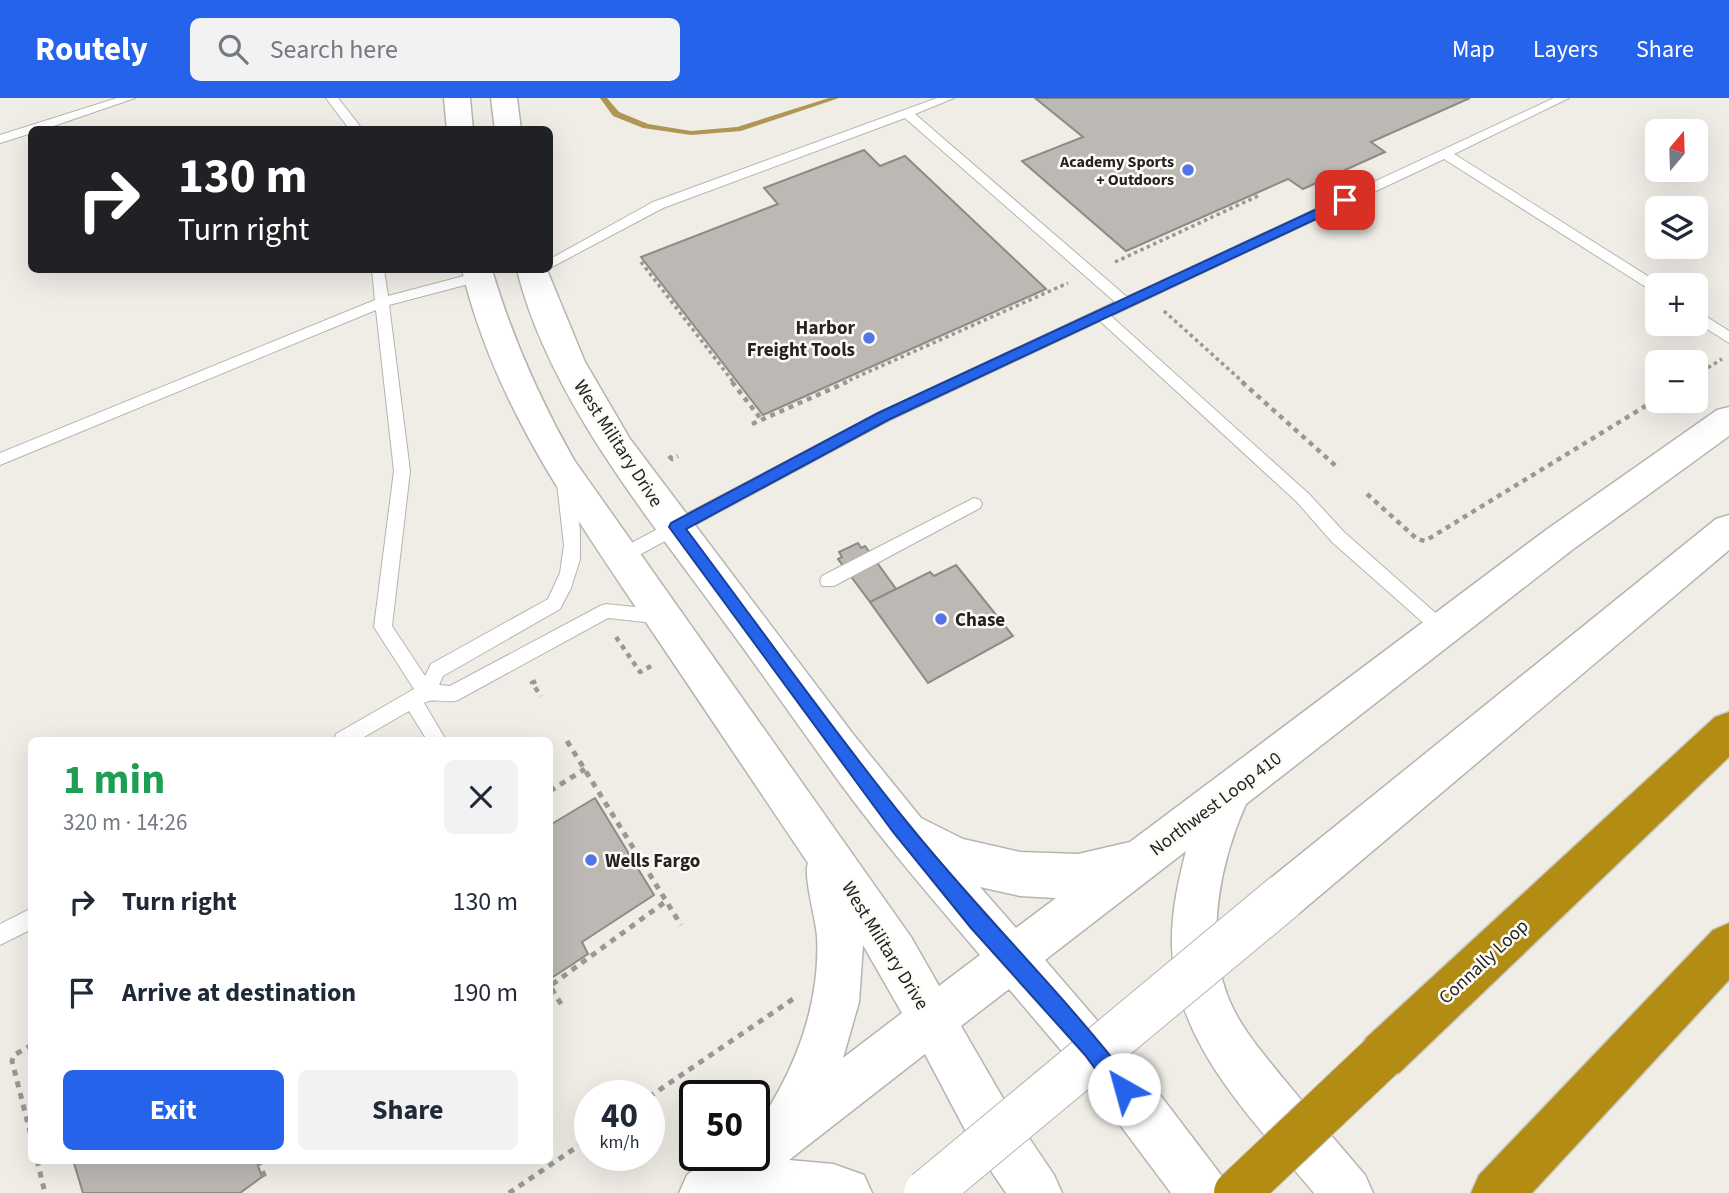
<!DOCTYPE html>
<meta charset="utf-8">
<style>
body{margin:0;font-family:"Source Sans 3",sans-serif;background:#f2f2f3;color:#1f2937;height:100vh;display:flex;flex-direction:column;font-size:26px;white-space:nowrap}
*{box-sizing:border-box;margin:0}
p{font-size:23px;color:#747a83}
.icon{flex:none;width:38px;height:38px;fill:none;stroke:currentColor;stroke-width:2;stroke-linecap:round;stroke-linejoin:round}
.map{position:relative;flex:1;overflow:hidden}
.side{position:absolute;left:28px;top:639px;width:525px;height:427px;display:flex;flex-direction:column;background:#fff;border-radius:10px;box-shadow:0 7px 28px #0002}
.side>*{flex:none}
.top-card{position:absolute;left:28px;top:28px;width:525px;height:147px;border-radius:10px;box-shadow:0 7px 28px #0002;background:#202124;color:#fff;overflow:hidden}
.needle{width:46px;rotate:19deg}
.tools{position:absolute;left:1645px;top:21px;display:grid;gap:14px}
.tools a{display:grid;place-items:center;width:63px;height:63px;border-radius:10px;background:#fff;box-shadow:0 7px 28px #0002;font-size:35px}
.speed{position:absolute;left:574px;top:982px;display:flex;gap:14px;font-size:35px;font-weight:700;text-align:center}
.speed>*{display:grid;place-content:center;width:91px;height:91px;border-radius:50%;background:#fff;box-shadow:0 7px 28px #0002;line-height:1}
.speed small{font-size:18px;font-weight:400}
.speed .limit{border:4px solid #111;border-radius:10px;background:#fff;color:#111}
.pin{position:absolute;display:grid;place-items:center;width:60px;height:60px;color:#fff;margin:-30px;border-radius:14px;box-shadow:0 4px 10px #0006}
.me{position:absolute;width:77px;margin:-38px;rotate:322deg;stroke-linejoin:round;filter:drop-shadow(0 0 5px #0008)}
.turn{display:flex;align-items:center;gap:24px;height:147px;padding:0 35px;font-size:32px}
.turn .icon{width:91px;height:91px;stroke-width:2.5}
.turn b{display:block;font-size:49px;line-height:60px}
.round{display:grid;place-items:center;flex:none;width:74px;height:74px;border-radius:10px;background:#f2f2f3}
.headline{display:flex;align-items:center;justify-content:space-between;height:119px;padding:0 35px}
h1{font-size:42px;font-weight:700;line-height:52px;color:#1e9e55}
.action{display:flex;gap:14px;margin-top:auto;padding:14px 35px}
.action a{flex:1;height:80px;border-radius:10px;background:#2563eb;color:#fff;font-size:28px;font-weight:700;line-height:80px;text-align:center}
.action a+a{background:#f2f2f3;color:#1f2937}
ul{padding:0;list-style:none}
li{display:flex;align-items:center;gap:21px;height:91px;padding:0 35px}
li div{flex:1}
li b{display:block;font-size:26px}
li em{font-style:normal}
header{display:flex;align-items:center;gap:42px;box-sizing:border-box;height:98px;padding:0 35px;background:#2563eb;color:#fff}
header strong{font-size:33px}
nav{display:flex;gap:38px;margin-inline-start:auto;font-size:24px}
.search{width:490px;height:63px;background:#f2f2f3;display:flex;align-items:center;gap:18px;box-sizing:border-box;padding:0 24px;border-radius:10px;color:#747a83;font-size:26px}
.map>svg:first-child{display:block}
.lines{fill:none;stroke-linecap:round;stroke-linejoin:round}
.stream{fill:#b09654;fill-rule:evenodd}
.building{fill:#bcb9b4;stroke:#8d8b85;stroke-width:2}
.lane-casing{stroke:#b6b4ae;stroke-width:2}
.secondary-casing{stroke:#b6b4ae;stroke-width:3}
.highway-casing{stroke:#cacaca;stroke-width:3}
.path-far2{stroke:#9a9893;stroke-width:3.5;stroke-dasharray:3.5 3.5;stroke-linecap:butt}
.path-far1{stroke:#9a9893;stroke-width:4.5;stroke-dasharray:5 5;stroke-linecap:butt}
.path{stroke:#9a9893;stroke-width:5;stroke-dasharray:6 6;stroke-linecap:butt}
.lane{fill:#fff;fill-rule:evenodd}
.secondary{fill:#fff;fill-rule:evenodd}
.highway{fill:#b28c13;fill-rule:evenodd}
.secondary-bridge-casing{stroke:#b6b4ae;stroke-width:48;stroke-linecap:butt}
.highway-bridge-casing{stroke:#cacaca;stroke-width:48;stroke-linecap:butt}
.secondary-bridge{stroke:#fff;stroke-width:46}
.highway-bridge{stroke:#b28c13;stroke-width:46}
.route{fill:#2563eb;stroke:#184099;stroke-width:2}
.poi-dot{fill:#5374e8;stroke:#fdfbf5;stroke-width:2.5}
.labels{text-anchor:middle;stroke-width:5;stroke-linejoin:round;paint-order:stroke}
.far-poi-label{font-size:16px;font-weight:bold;fill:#242321;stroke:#fdfbf5;text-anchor:end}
.poi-label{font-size:19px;font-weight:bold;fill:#242321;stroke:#fdfbf5;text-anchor:start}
.street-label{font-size:19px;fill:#242321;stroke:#fdfbf5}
</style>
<header>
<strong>Routely</strong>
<div class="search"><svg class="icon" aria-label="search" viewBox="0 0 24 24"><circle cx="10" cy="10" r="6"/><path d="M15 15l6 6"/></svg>Search here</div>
<nav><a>Map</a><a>Layers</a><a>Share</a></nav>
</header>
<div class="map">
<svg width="1729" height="1095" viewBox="0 0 1729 1095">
<rect width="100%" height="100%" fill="#f0ede7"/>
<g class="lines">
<!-- stream -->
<path class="stream" d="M 600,0 L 607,0 L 619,14 L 648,26 L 691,33 L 737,29 L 829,0 L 839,0 L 741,33 L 691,37 L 643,30 L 613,18 Z"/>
</g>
<!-- building -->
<path class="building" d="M 1035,0 L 1470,0 L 1371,44 L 1385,54 L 1303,91 L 1288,81 L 1126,153 L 1022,63 L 1083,39 Z
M 864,52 L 880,68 L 905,58 L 1046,191 L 763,317 L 641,159 L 778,106 L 764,90 Z
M 858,445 L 861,450 L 865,448 L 896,491 L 870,504 L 838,461 L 842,459 L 839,454 Z
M 956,467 L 1013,538 L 928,585 L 870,504 L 930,474 L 934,478 Z
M 595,700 L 654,797 L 582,844 L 588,856 L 550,881 L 550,727 Z
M 73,1062 L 256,1062 L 262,1079 L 240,1095 L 83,1095 Z"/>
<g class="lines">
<defs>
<path id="lane" d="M 117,0 L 135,0 L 42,32 L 32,32 L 32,35 L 0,45 L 0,37 Z
M 326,0 L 338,0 L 363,32 L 350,32 Z
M 937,0 L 954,0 L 915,16 L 1127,199 L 1554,0 L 1569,0 L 1454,56 L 1662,187 L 1657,187 L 1657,195 L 1652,193 L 1444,61 L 1111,218 L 1309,396 L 1344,434 L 1448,526 L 1451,531 L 1448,536 L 1442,538 L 1436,536 L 1332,444 L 1297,404 L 1100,223 L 888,323 L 628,463 L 616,463 L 614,458 L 616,453 L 878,315 L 1115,204 L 905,20 L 663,110 L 550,170 L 550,161 L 653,104 Z
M 372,172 L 384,172 L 388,198 L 479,174 L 486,179 L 484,182 L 389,207 L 410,373 L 392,528 L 425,578 L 431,566 L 548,501 L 560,475 L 564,447 L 557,385 L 565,379 L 573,385 L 580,432 L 580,461 L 571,490 L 560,511 L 443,578 L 439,587 L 450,588 L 600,508 L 606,506 L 663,512 L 669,514 L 672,519 L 669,524 L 663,526 L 608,520 L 458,602 C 447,606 434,599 424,605 L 446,642 L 427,642 L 409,613 L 359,642 L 334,642 L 336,636 L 414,591 L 374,529 L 394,373 L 376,212 L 0,367 L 0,355 L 375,202 Z
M 1696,212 L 1729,233 L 1729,245 L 1696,224 Z
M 974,400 L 980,402 L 982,406 L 980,410 L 834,488 L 822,488 L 820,483 L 822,478 Z
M 32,810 L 32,831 L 0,847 L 0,826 Z"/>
<path id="secondary" d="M 444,0 L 470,0 L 473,32 L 447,32 Z
M 491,0 L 517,0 L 521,32 L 495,32 Z
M 462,172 L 492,172 C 512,239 539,300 574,362 L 911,839 L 939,888 L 980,857 C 933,802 886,747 843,689 C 802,633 763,576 722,521 C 647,418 548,298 517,172 L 547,172 L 585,264 L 630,341 L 853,636 L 921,720 L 963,741 L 1020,754 L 1078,756 L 1130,744 L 1546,432 L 1717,312 L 1729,309 L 1729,338 L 1572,452 L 1246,706 C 1221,762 1204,839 1228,899 C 1239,928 1262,954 1282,979 C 1309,1012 1337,1044 1365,1077 L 1373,1095 L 1314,1095 C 1256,1025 1174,946 1172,848 C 1171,816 1178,784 1186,753 L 1045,862 L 1151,985 L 1221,1077 L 1229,1095 L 1171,1095 L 1088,984 L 1009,891 L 961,928 L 1008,1009 L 1054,1077 L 1062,1095 L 1006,1095 L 972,1045 L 925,956 L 789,1062 L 833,1066 L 864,1077 L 872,1095 L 679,1095 L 687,1077 L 713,1057 L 754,1057 L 754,1026 C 766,1017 771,1006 779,992 C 804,946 820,892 817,838 C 816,822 803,777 808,765 C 752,682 696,598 639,514 C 565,403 494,304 462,172 ZM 980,789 L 1020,798 L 1056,800 L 1016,830 ZM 863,847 L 902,915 L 843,960 L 859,904 Z
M 1729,417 L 1729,452 L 1298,816 L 1282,822 L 1266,816 L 1260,800 L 1266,784 L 1716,421 Z"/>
<path id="highway" d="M 1729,614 L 1729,659 L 1399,975 L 1382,982 L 1365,975 L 1358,958 L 1365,941 L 1715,619 Z
M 1729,825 L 1729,882 L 1532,1095 L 1471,1095 L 1479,1077 L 1713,832 Z"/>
</defs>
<!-- lane casing -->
<use href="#lane" class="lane-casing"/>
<!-- secondary casing -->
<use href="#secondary" class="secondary-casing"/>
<!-- highway casing -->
<use href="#highway" class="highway-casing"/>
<!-- path-far2 -->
<path class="path-far2" d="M 641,164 L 734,285
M 1115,164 L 1260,97
M 1164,213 L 1244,285
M 1696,277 L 1722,261
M 843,285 L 1068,185"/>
<!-- path-far1 -->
<path class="path-far1" d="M 732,284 L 761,321
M 1242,284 L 1337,369
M 752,326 L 847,284
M 669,358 L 672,361 L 678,358
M 1367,396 L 1417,441 L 1425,443 L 1657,301
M 616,539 L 640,574 L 653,567
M 536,583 L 532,585 L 541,598"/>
<!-- path -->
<path class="path" d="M 567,643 L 681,827
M 550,693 L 585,671
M 561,906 L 550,888 L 665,804
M 32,947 L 14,957 L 12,963 L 32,1042
M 649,999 L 793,901
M 37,1062 L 45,1095
M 258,1062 L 265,1080
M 509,1095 L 590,1040"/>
<!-- lane -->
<use href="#lane" class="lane"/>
<!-- secondary -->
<use href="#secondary" class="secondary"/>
<!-- highway -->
<use href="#highway" class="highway"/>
<defs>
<path id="secondary-bridge" d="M 927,1095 L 1282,800"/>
<path id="highway-bridge" d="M 1237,1095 L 1382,958"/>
</defs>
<!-- secondary-bridge casing -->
<use href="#secondary-bridge" class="secondary-bridge-casing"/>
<!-- highway-bridge casing -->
<use href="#highway-bridge" class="highway-bridge-casing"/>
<!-- secondary-bridge -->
<use href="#secondary-bridge" class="secondary-bridge"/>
<!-- highway-bridge -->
<use href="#highway-bridge" class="highway-bridge"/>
</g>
<!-- route -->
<path class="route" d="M 1345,98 L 1351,102 L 1350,105 L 888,322 L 686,431 C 759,528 830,629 906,723 C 978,813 1061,893 1131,984 L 1134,991 L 1131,999 L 1124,1001 L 1116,999 L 1085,957 L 971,830 L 893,734 L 669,429 L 671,425 L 878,315 Z"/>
<!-- markers -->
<g class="poi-dot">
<circle cx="1188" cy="72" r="7"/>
<circle cx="869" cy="240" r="7"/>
<circle cx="941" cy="521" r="7"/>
<circle cx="591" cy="762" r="7"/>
</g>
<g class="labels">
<!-- far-poi labels -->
<g class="far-poi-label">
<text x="1174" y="69">Academy Sports<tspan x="1174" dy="18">+ Outdoors</tspan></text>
</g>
<!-- poi labels -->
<g class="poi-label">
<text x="855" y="236" text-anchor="end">Harbor<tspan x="855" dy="22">Freight Tools</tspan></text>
<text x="955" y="528">Chase</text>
<text x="605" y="769">Wells Fargo</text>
</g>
<!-- street labels -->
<g class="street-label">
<text transform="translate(619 345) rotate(57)" y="7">West Military Drive</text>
<text transform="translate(1215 705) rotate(-37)" y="7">Northwest Loop 410</text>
<text transform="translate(886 847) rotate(58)" y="7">West Military Drive</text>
<text transform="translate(1483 863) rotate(-43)" y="7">Connally Loop</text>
</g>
</g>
</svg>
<div class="tools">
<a><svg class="needle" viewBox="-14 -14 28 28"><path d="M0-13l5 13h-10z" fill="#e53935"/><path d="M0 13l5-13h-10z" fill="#747a83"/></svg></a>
<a><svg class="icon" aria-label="layers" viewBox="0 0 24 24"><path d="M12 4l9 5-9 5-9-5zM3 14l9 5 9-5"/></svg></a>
<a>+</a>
<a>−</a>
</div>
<div class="speed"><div>40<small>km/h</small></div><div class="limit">50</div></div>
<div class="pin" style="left:1345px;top:102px;background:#d93025"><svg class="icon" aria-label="arrive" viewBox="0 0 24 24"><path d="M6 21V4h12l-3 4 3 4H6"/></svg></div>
<svg class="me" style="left:1124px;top:991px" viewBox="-20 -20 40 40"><circle r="19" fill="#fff"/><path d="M0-13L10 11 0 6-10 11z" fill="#2563eb"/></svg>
<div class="top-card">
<div class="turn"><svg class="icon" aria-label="right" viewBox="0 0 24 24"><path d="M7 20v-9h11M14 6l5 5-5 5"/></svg><div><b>130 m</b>Turn right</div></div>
</div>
<section class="side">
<div class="headline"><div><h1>1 min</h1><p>320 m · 14:26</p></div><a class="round"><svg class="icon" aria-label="close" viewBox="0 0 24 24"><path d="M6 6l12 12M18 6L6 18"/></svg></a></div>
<ul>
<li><svg class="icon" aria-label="right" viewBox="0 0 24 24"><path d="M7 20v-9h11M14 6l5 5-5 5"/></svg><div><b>Turn right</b></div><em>130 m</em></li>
<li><svg class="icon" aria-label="arrive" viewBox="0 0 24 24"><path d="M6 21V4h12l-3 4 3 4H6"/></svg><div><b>Arrive at destination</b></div><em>190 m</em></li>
</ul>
<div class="action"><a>Exit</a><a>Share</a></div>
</section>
</div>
